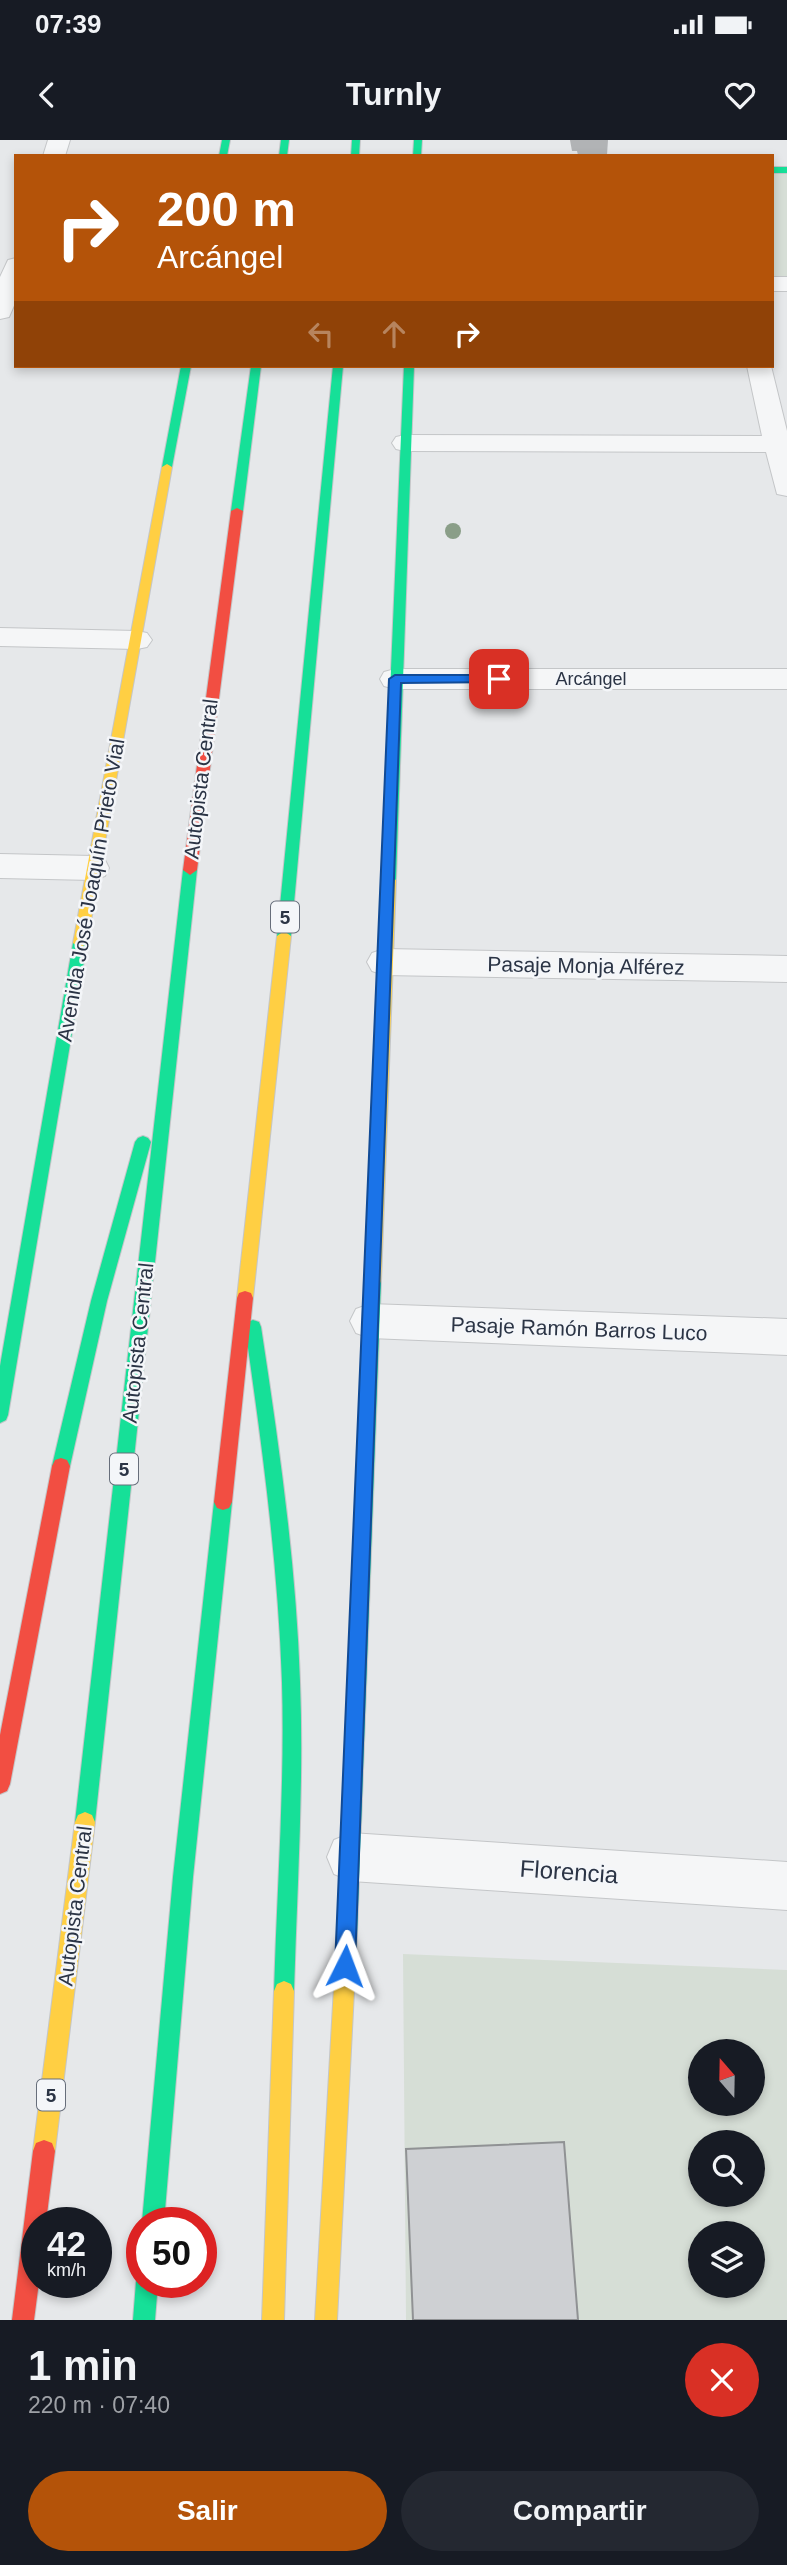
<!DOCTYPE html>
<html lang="es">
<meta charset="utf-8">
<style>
body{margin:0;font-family:Helvetica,sans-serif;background:#242831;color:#f1f3f6;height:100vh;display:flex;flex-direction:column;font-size:26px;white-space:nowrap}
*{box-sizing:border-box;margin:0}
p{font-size:23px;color:#9ea1a6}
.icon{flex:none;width:38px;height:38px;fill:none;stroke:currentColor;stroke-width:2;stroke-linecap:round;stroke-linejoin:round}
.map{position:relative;height:2180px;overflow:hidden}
.sheet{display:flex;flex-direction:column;background:#171b24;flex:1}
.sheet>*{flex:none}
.guide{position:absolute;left:14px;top:14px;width:760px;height:214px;border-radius:0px;box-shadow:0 4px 10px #0003;background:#b45309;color:#fff;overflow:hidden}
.needle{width:46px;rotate:340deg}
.fabs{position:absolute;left:688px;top:1899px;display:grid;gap:14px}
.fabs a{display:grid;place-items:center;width:77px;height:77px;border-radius:50%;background:#171b24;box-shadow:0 4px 10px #0003;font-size:35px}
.speed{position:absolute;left:21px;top:2067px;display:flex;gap:14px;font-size:35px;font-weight:700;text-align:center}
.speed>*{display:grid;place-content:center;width:91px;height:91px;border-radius:50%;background:#171b24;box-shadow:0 4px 10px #0003;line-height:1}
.speed small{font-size:18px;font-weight:400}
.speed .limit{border:10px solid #d22;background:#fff;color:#111}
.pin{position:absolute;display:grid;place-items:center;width:60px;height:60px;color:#fff;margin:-30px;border-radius:14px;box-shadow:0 4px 10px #0006}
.me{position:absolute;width:77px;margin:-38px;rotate:3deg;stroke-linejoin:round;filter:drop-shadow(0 0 5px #0008)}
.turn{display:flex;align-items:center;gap:24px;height:147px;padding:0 28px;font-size:32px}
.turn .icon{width:91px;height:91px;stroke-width:2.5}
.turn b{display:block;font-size:49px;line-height:60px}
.lanes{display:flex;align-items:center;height:66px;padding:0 28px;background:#0003;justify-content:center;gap:35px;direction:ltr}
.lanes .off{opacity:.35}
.round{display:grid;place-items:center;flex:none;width:74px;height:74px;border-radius:37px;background:#242831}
.overview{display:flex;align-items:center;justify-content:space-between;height:119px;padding:0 28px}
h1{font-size:42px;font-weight:700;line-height:52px}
.cta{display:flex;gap:14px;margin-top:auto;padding:14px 28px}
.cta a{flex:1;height:80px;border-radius:42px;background:#b45309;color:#fff;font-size:28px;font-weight:700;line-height:80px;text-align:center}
.cta a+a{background:#242831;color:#f1f3f6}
.status{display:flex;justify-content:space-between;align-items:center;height:49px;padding:0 35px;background:#171b24;direction:ltr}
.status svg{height:19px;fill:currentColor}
header{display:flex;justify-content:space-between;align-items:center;height:91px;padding:0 28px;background:#171b24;font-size:32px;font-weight:700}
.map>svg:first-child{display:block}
.green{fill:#d6ded6;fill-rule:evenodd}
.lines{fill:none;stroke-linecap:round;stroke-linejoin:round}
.street-casing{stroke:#c4c6c8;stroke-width:2}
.fast-casing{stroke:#c4c6c8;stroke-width:2}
.slow-casing{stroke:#c4c6c8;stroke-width:2}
.jam-casing{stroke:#c4c6c8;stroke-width:2}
.street{fill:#f5f6f7;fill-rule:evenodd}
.fast{fill:#16e098;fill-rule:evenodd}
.slow{fill:#ffcf43;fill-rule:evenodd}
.jam{fill:#f24e42;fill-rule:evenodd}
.tree{fill:#8a9e88}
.wall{fill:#b1b3b5}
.building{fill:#ced0d3;stroke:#909294;stroke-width:2}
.route{fill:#1a73e8;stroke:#114b97;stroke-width:2}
.labels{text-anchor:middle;stroke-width:5;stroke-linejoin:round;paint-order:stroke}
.far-street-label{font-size:18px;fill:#2b3445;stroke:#f4f6f9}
.shield{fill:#f4f6f9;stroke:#676e7b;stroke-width:2}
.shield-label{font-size:19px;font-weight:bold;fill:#2b3445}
.street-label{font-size:21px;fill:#2b3445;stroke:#f4f6f9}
.near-street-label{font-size:24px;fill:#2b3445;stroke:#f4f6f9}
</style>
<div class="status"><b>07:39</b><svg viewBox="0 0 49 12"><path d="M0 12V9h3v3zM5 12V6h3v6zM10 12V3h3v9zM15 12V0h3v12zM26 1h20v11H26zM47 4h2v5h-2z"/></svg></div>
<header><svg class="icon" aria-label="back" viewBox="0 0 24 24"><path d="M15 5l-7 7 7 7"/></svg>Turnly<svg class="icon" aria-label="heart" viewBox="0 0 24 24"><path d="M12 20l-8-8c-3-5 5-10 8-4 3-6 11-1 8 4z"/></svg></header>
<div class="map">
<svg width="787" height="2180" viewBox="0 0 787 2180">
<rect width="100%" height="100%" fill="#e6e8ea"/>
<!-- green -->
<path class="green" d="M 772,33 L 787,33 L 787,140 L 772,140 Z
M 403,1814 L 787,1830 L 787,2180 L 406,2180 ZM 700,1911 L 752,1911 L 752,1964 L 700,1964 ZM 700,2002 L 752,2002 L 752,2054 L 700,2054 ZM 700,2093 L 752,2093 L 752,2146 L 700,2146 Z"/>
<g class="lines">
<defs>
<path id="street" d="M 48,0 L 70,0 L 65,16 L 43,16 Z
M 16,118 L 16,161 L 9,177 L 0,179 L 0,137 L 8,120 Z
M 772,137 L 787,137 L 787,151 L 772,151 Z
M 747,226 L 771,226 L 787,291 L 787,356 L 777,354 L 766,312 L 405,311 L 396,309 L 392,303 L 396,297 L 405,295 L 762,296 Z
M 0,488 L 137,491 L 147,493 L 152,500 L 147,507 L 137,509 L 0,506 Z
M 395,529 L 787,529 L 787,549 L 395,549 L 384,546 L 380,539 L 384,532 Z
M 0,714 L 93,716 L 105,720 L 109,728 L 105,736 L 93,740 L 0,738 Z
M 384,809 L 787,816 L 787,842 L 384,835 L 372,831 L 367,822 L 372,813 Z
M 370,1164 L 787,1179 L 787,1215 L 370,1198 L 356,1193 L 350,1181 L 356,1169 Z
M 351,1693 L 787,1722 L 787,1770 L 351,1741 L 334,1734 L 327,1717 L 334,1700 Z"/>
<path id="fast" d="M 222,0 L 230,0 L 227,16 L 219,16 Z
M 281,0 L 289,0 L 287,16 L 279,16 Z
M 352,0 L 360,0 L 359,16 L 351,16 Z
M 414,0 L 422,0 L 421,16 L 413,16 Z
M 772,27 L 787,27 L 787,33 L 772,33 Z
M 181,226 L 191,226 L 172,327 L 167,330 L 162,327 Z
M 251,226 L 261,226 L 243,371 L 237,374 L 231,371 Z
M 333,226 L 343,226 L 291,796 L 284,801 L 277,796 Z
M 404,226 L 414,226 L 396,740 L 389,745 L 382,740 Z
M 190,725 L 197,730 L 95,1682 L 92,1689 L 85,1692 L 78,1689 L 75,1682 L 183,730 Z
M 80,798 L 87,803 L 8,1275 L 6,1280 L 0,1283 L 0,1226 L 73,803 Z
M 143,996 L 148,998 L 151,1002 L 107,1161 L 70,1326 L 67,1332 L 61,1334 L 55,1332 L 52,1326 L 91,1161 L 135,1002 L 138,998 Z
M 373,1134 L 379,1136 L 381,1141 L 357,1794 L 354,1801 L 347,1804 L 340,1801 L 337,1794 L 365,1141 L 367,1136 Z
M 253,1180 L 259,1182 L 261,1187 C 279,1305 296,1423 300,1542 C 304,1645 297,1748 294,1851 L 291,1858 L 284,1861 L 277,1858 L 274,1851 C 277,1748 285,1645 282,1542 C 278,1423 262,1305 245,1187 L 247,1182 Z
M 223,1354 L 229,1356 L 232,1362 L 193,1737 L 164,2082 L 142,2082 L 173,1737 L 214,1362 L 217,1356 Z
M 142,2133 L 142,2142 L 158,2142 L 155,2180 L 133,2180 L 136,2142 Z"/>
<path id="slow" d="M 167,324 L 172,327 L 87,803 L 80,808 L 73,803 L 162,327 Z
M 389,735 L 396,740 L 381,1141 L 379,1146 L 373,1148 L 367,1146 L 365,1141 L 382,740 Z
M 284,791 L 291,796 L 253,1158 L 251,1163 L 245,1165 L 239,1163 L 237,1158 L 277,796 Z
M 85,1672 L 92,1675 L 95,1682 L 55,2011 L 52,2019 L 44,2022 L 36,2019 L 33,2011 L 75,1682 L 78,1675 Z
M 347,1784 L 354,1787 L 357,1794 L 337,2180 L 315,2180 L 337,1794 L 340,1787 Z
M 284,1841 L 291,1844 L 294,1851 L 284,2180 L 262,2180 L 274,1851 L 277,1844 Z"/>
<path id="jam" d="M 237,368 L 243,371 L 197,730 L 190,735 L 183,730 L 231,371 Z
M 245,1151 L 251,1153 L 253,1158 L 232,1362 L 229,1368 L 223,1370 L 217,1368 L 214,1362 L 237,1158 L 239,1153 Z
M 61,1318 L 67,1320 L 70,1326 L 10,1644 L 7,1651 L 0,1654 L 0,1595 L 52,1326 L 55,1320 Z
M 44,2000 L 52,2003 L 55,2011 L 46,2082 L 37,2082 L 37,2142 L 39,2142 L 34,2180 L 12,2180 L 33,2011 L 36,2003 Z"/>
</defs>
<!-- street casing -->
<use href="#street" class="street-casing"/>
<!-- fast casing -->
<use href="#fast" class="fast-casing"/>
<!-- slow casing -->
<use href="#slow" class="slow-casing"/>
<!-- jam casing -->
<use href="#jam" class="jam-casing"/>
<!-- street -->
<use href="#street" class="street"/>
<!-- fast -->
<use href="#fast" class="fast"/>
<!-- slow -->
<use href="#slow" class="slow"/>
<!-- jam -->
<use href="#jam" class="jam"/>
</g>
<!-- trees -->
<circle class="tree" cx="453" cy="391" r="8"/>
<!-- wall -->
<path class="wall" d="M 570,0 L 608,0 L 607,15 L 578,15 L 577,11 L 572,11 Z"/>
<!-- building -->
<path class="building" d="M 564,2002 L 578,2180 L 413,2180 L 406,2009 Z"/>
<!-- route -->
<path class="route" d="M 499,535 L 506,539 L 504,542 L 401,543 L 355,1826 L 352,1833 L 345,1836 L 338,1833 L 335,1826 L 389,539 L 395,535 Z"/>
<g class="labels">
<!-- far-street labels -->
<g class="far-street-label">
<text x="591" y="545">Arcángel</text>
</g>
<!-- shield labels -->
<g class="shield">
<rect x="271" y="761.5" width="28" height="31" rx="5"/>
<rect x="110" y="1313.5" width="28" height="31" rx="5"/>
<rect x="37" y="1939.5" width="28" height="31" rx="5"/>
</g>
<g class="shield-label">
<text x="285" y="784">5</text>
<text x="124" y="1336">5</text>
<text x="51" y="1962">5</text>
</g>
<!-- street labels -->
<g class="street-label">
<text transform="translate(201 639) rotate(-83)" y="7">Autopista Central</text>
<text transform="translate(91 750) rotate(-80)" y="7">Avenida José Joaquín Prieto Vial</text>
<text transform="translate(586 826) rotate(1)" y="7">Pasaje Monja Alférez</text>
<text transform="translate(579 1189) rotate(2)" y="7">Pasaje Ramón Barros Luco</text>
<text transform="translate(138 1203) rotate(-84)" y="7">Autopista Central</text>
<text transform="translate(75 1766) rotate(-83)" y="7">Autopista Central</text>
</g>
<!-- near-street labels -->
<g class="near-street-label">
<text transform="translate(569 1732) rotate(4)" y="8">Florencia</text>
</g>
</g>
</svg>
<div class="fabs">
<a><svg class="needle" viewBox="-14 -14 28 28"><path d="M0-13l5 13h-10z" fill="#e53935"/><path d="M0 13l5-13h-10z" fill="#9ea1a6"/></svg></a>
<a><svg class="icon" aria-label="search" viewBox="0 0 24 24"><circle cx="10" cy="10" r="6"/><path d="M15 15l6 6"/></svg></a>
<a><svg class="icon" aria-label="layers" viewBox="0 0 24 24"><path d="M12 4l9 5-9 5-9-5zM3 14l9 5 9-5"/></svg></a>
</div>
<div class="speed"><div>42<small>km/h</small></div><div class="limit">50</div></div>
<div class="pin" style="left:499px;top:539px;background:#d93025"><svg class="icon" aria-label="arrive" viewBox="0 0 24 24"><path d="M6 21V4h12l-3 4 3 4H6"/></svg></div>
<svg class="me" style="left:345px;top:1826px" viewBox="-20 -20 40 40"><path d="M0-17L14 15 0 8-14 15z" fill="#1a73e8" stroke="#fff" stroke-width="4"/></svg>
<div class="guide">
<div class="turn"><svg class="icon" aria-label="right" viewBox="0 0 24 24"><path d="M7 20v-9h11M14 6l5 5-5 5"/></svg><div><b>200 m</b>Arcángel</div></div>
<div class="lanes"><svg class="icon off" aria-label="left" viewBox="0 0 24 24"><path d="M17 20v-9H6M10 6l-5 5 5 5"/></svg><svg class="icon off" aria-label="ahead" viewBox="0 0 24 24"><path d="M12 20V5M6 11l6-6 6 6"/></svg><svg class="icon" aria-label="right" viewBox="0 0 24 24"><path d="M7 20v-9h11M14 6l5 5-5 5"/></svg></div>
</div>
</div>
<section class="sheet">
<div class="overview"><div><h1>1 min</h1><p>220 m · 07:40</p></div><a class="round" style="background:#d93025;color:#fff"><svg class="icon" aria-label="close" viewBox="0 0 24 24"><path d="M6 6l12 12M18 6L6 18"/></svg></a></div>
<div class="cta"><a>Salir</a><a>Compartir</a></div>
</section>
